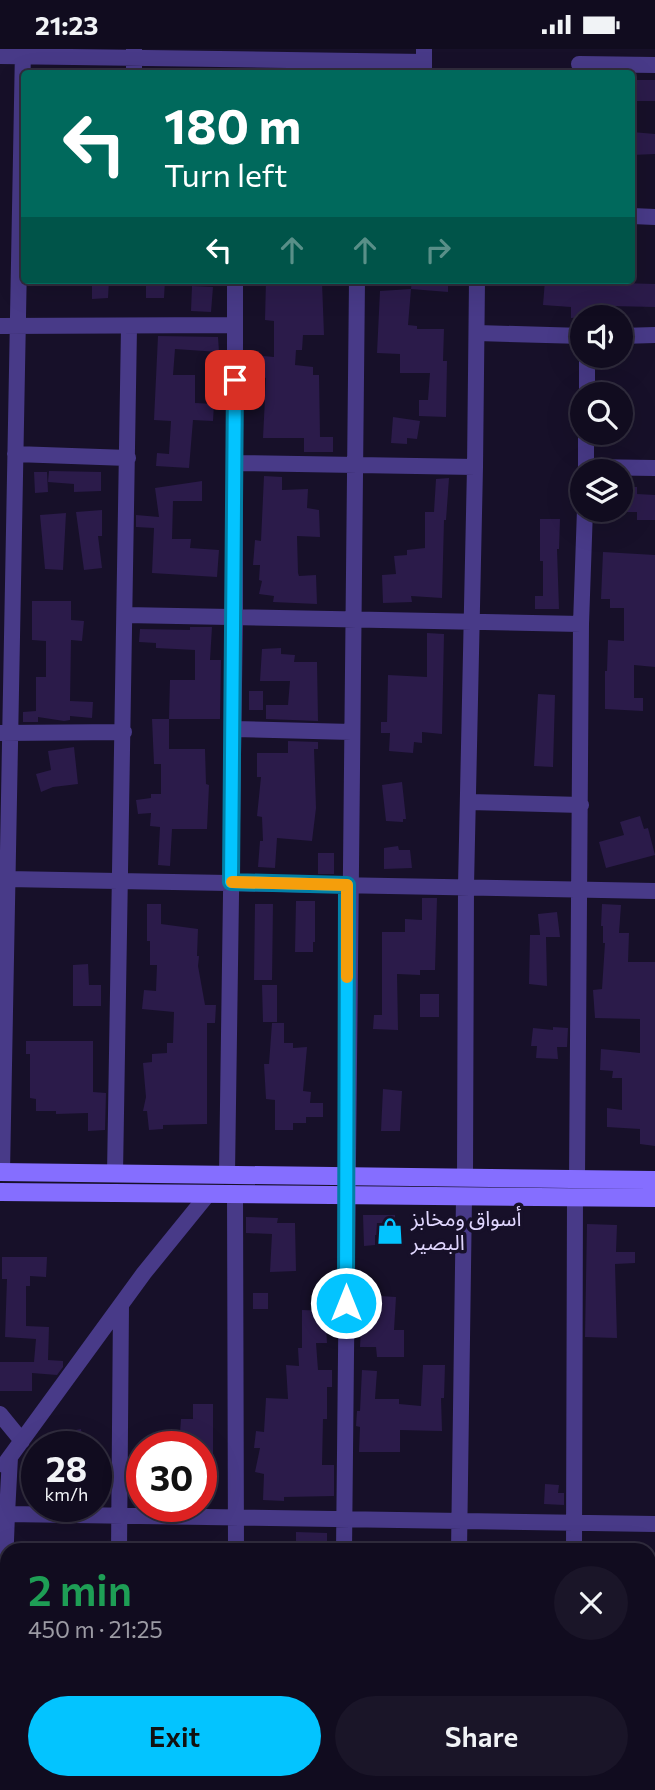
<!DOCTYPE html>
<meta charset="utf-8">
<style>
body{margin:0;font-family:Commissioner,"Noto Sans Arabic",sans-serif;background:#1a1528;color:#f1f3f6;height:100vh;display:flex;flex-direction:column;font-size:26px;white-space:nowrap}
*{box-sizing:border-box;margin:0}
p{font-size:23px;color:#9c9ba4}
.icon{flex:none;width:38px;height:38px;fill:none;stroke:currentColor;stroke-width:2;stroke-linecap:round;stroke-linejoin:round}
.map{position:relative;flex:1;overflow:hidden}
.side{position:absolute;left:0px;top:1494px;width:656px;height:247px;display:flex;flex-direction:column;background:#110c1f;border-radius:21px 21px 0 0;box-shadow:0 7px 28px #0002,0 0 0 2px #302c3d}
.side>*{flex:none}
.hud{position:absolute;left:21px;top:21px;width:614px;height:214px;border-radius:7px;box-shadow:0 7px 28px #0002,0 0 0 2px #302c3d;background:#00695c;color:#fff;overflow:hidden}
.buttons{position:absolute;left:570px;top:256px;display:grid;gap:14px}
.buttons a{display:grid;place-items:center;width:63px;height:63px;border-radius:50%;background:#110c1f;box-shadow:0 7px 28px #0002,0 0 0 2px #302c3d;font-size:35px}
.speed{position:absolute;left:21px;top:1382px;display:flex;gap:14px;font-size:35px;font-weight:700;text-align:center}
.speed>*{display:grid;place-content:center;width:91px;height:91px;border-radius:50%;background:#110c1f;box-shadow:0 7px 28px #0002,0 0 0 2px #302c3d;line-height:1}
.speed small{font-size:18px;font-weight:400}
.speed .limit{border:10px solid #d22;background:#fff;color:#111}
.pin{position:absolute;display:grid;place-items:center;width:60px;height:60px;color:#fff;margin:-30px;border-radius:14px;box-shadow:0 4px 10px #0006}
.me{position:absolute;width:77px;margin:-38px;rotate:0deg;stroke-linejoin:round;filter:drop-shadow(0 0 5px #0008)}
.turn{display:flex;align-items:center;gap:24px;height:147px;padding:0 28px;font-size:32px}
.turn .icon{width:91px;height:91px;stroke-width:2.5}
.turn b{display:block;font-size:49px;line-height:60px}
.lanes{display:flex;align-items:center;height:66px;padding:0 28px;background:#0003;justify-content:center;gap:35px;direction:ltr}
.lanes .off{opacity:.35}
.round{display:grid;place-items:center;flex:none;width:74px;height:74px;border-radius:37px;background:#1a1528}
.headline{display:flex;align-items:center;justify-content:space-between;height:119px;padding:0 28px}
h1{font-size:42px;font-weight:600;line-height:52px;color:#1e9e55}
.primary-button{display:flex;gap:14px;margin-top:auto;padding:14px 28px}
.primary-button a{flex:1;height:80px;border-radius:42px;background:#03c4ff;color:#111;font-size:28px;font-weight:600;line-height:80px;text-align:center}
.primary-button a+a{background:#1a1528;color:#f1f3f6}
.status{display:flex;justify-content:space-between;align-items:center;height:49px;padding:0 35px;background:#110c1f;direction:ltr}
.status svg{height:19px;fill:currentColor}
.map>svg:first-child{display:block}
.building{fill:#2b1b4a}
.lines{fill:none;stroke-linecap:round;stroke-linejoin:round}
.minor{stroke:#483a88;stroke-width:16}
.secondary{stroke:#856eff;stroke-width:18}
.route-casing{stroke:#027fa6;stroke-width:18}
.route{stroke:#03c4ff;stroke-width:12}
.slow{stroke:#f59e0b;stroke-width:12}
.labels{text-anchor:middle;stroke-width:7;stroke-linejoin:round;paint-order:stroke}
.poi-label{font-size:21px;fill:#e1d7ff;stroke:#171029;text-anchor:start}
</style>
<div class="status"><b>21:23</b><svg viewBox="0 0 49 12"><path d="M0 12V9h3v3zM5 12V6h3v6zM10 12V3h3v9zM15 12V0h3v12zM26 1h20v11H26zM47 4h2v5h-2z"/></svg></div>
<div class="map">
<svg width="655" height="1741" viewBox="0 0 655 1741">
<rect width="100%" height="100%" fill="#171029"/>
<!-- building -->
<path class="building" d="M 216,21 L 288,22 L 287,24 L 216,24 Z
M 632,31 L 655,31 L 655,52 L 632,52 Z
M 632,83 L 655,85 L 655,105 L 632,106 Z
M 92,231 L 109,231 L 108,249 L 92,250 Z
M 146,231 L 165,231 L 164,249 L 146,249 Z
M 266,231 L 322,233 L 324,286 L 303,286 L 302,301 L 296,301 L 295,316 L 313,318 L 313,326 L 319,326 L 320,388 L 333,388 L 333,403 L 304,403 L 304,389 L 263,389 L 266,329 L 262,328 L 263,307 L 274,308 L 274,272 L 265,271 Z
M 412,231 L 448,231 L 448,243 L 411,240 Z
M 545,231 L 568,231 L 568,233 L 620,232 L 620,234 L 655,235 L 655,258 L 611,257 L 611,266 L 571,269 L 571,258 L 543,256 Z
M 192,237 L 213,238 L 211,263 L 191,262 Z
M 411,240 L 408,276 L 417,277 L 417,280 L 444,280 L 443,312 L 447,312 L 446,368 L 419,367 L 419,351 L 428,351 L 430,324 L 400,324 L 400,305 L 377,304 L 380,242 Z
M 158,287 L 218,288 L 219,303 L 175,300 L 173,326 L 195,326 L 195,354 L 214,355 L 213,372 L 193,371 L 189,419 L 156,417 L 157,404 L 169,405 L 171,372 L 154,371 Z
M 393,368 L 420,372 L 417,390 L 407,389 L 407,395 L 391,394 Z
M 49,422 L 101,423 L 101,442 L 74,443 L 74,435 L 48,433 Z
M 34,423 L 47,423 L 48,443 L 35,444 Z
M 264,427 L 282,428 L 282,441 L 308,440 L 307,459 L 319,461 L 320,488 L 297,487 L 298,524 L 299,527 L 316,526 L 317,555 L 273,553 L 274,547 L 259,545 L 262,532 L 259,531 L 260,516 L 253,516 L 255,491 L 261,492 Z
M 449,429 L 446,471 L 444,471 L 442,549 L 411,547 L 412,553 L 383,554 L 382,526 L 396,525 L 394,507 L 407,506 L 407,501 L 425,499 L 425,463 L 434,463 L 436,430 Z
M 202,432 L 202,452 L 173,452 L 172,490 L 191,490 L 190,499 L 219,501 L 217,528 L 152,524 L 154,479 L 136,478 L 136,466 L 159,468 L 155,439 Z
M 621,438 L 637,438 L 637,445 L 655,446 L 655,471 L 637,471 L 637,463 L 621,463 Z
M 102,461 L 102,487 L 98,487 L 102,519 L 84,521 L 76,463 Z
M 66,464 L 63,521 L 45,520 L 40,466 Z
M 540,470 L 560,470 L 559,500 L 557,500 L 559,560 L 535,560 L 535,547 L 543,547 L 543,512 L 540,512 Z
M 603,503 L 655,506 L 655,618 L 634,616 L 634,649 L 643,649 L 643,662 L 605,660 L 605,622 L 607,622 L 608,591 L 624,592 L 624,559 L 610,559 L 610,550 L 601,550 Z
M 32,552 L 71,552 L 71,571 L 84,572 L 82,592 L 71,591 L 70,652 L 93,653 L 92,669 L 70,667 L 70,671 L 64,672 L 38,668 L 38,673 L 23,673 L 23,663 L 36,662 L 36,628 L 46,628 L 46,592 L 32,591 Z
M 190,578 L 212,578 L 210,611 L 221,611 L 220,670 L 169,670 L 170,631 L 195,631 L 195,601 L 156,599 L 156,594 L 139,593 L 140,580 L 190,581 Z
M 427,584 L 444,585 L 442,685 L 422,683 L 422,694 L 414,693 L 413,704 L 389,702 L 390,684 L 381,684 L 381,673 L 387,673 L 388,626 L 427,628 Z
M 281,599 L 281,605 L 295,606 L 294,613 L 317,613 L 318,672 L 266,670 L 266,656 L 288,656 L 290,632 L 260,632 L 262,600 Z
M 249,642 L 263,642 L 263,661 L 249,661 Z
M 538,645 L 555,646 L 553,718 L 534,717 Z
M 152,670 L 169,670 L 169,700 L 205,700 L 206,735 L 209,736 L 207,780 L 172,780 L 170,817 L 158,816 L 160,778 L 150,777 L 151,764 L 138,765 L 136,751 L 151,749 L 151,745 L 161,745 L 161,715 L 154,715 Z
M 288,692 L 318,693 L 318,700 L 314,700 L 316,759 L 312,792 L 277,789 L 275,819 L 258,818 L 260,792 L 263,792 L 262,768 L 257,767 L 261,728 L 257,728 L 257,704 L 288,704 Z
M 74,698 L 78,735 L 53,738 L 41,743 L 36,725 L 51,721 L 48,702 Z
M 402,733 L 406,770 L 403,770 L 403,773 L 386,772 L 382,736 Z
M 640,767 L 644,780 L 648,779 L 655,806 L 606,819 L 599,793 L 624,786 L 620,773 Z
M 398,797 L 399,801 L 410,801 L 412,819 L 384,820 L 384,799 Z
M 318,804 L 334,804 L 334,825 L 318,825 Z
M 422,849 L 437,849 L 435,921 L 420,921 L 420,926 L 397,925 L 398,981 L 373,980 L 374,966 L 382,966 L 382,883 L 405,883 L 405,870 L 422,871 Z
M 296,852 L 315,852 L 315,893 L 313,893 L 313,903 L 295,903 Z
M 147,855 L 161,855 L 161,875 L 198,880 L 197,907 L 199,907 L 198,917 L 205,956 L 216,956 L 215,974 L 207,974 L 207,1075 L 163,1076 L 163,1080 L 149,1081 L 147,1062 L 143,1062 L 146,1048 L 143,1014 L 152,1013 L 152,1005 L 167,1004 L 167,994 L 173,994 L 174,963 L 142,960 L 144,941 L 156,942 L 157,916 L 150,916 L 150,892 L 147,892 Z
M 255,855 L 273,855 L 272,931 L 254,931 Z
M 602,855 L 621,856 L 619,884 L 629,884 L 628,913 L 655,913 L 655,1097 L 640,1095 L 640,1080 L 607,1078 L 607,1059 L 622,1061 L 622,1029 L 612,1029 L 613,1022 L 600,1021 L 601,1000 L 640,1004 L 640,970 L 595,969 L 593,941 L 602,940 L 605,894 L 603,894 L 603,877 L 601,877 Z
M 557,863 L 560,888 L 546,888 L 547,937 L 529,935 L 530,886 L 540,886 L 538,865 Z
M 88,915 L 89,936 L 101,936 L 101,957 L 73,957 L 73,916 Z
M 262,936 L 277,936 L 277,973 L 263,973 Z
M 420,945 L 439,945 L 439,968 L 420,968 Z
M 272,974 L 284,974 L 284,994 L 293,994 L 293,999 L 307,998 L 303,1042 L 311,1043 L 310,1054 L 323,1054 L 323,1068 L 306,1068 L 306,1074 L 293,1074 L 293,1081 L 275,1081 L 275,1051 L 266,1050 L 264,1015 L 269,1015 Z
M 553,978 L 568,979 L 567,998 L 557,998 L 558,1010 L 536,1009 L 537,997 L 531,997 L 533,979 L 553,981 Z
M 26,992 L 93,992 L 93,1043 L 106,1044 L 105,1081 L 88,1082 L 88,1064 L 56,1065 L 56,1062 L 36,1062 L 36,1050 L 30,1049 L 30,1005 L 26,1005 Z
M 383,1040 L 402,1042 L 400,1082 L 381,1082 Z
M 363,1166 L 395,1166 L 395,1187 L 375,1186 L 375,1196 L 364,1197 Z
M 246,1168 L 278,1169 L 277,1174 L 295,1174 L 296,1222 L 270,1223 L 272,1185 L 246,1184 Z
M 587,1175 L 617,1176 L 616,1203 L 635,1203 L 635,1214 L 615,1215 L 617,1289 L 585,1288 Z
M 2,1208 L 47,1208 L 46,1228 L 30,1227 L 30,1237 L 26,1237 L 26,1277 L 49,1278 L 48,1311 L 63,1312 L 63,1318 L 57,1326 L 32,1324 L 32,1342 L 0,1342 L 0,1313 L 34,1313 L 36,1290 L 5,1288 L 7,1230 L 2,1230 Z
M 253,1244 L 268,1244 L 268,1260 L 253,1260 Z
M 363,1246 L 396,1248 L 394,1281 L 404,1281 L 404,1308 L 377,1308 L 376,1298 L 360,1298 Z
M 302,1261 L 325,1262 L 327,1294 L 316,1294 L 318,1321 L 332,1321 L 332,1338 L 327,1338 L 327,1370 L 323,1370 L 322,1416 L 334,1416 L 334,1447 L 284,1448 L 284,1452 L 263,1451 L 264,1425 L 255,1423 L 260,1399 L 254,1399 L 256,1382 L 264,1383 L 266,1349 L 288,1350 L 286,1316 L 299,1317 L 298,1299 L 302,1299 Z
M 423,1316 L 445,1316 L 444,1349 L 441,1349 L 442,1382 L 400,1381 L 400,1403 L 359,1403 L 360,1378 L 356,1377 L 357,1362 L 360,1362 L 362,1321 L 377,1322 L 375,1350 L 399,1350 L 399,1355 L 421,1357 Z
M 193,1355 L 213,1355 L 213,1409 L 201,1408 L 201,1398 L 179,1398 L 181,1370 L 193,1370 Z
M 81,1380 L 83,1398 L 68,1398 L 66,1383 Z
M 545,1435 L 559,1436 L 558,1444 L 564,1444 L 564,1456 L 544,1455 Z
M 296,1483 L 327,1484 L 327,1502 L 296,1501 Z"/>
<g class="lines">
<!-- minor -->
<path class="minor" d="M 0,7 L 424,13
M 579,15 L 655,16
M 134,24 L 134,0
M 424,24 L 424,0
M 632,167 L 655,168
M 0,277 L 235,276
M 477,284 L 583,287
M 621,287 L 655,286
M 587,345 L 587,306
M 15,405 L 128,409
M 236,414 L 475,418
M 586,418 L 655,419
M 586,422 L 586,383
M 125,566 L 581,575
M 234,680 L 352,683
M 1,684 L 124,683
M 469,753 L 581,756
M 7,830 L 655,842
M 2,1123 L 23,0
M 115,1125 L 129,278
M 227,1125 L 235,567 L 235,231
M 465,1128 L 466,837 L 475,418 L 477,231
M 577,1130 L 581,575 L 585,460
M 235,1144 L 236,1502
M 0,1365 L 22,1392
M 10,1408 L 7,1465 L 655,1475
M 4,1416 L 144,1224 L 209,1144
M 119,1502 L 121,1256
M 344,1502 C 347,1078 349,654 357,231
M 459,1502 L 464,1148
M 574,1502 L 575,1148
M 649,1591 L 655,1591
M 0,1650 L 7,1465
M 649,1708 L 655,1708
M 114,1741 L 114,1734
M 230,1741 L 230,1734
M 343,1741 L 343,1734
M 456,1741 L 456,1734
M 571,1741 L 571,1734"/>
<!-- secondary -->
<path class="secondary" d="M 0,1123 L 655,1131
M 0,1143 L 655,1149"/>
</g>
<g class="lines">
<defs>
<path id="route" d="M 235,331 L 231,833 L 347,836 L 346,1254"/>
</defs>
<!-- route casing -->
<use href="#route" class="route-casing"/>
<!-- route -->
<use href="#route" class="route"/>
<!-- slow -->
<path class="slow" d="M 232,833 L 347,836 L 347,928"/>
</g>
<!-- icons -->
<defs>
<symbol id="shop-bare" viewBox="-9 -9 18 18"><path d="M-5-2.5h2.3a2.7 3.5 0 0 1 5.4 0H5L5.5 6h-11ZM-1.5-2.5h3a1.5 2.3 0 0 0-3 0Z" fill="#03c4ff" stroke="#171029" stroke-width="2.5" paint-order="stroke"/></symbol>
</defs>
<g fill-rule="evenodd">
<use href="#shop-bare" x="371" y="1163" width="38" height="38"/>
</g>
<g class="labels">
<!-- poi labels -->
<g class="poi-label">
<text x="411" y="1177">أسواق ومخابز<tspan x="411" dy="24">البصير</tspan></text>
</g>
</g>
</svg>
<div class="buttons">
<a><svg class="icon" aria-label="sound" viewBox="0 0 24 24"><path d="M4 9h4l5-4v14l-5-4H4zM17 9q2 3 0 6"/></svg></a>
<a><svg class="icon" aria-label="search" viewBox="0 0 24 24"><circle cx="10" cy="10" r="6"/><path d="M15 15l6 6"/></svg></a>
<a><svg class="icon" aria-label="layers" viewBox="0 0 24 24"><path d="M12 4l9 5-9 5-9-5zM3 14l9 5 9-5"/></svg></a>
</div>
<div class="speed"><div>28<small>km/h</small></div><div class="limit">30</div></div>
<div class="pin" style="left:235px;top:331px;background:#d93025"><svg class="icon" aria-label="arrive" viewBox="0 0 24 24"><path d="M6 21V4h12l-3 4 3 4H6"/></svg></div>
<svg class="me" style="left:346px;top:1254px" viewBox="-20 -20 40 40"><circle r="17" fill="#03c4ff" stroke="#fff" stroke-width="3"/><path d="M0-11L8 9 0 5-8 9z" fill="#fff"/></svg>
<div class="hud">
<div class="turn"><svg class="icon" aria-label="left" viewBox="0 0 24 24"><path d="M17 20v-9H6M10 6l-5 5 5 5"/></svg><div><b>180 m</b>Turn left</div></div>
<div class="lanes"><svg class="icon" aria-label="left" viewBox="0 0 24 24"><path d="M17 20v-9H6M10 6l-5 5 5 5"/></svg><svg class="icon off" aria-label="ahead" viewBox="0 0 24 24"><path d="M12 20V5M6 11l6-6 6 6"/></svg><svg class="icon off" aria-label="ahead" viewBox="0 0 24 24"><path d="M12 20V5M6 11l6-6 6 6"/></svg><svg class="icon off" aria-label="right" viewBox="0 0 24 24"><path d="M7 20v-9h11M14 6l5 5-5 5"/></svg></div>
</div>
<section class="side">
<div class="headline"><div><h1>2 min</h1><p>450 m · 21:25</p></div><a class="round"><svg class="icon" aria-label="close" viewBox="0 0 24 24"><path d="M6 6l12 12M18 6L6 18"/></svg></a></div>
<div class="primary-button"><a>Exit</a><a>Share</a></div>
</section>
</div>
